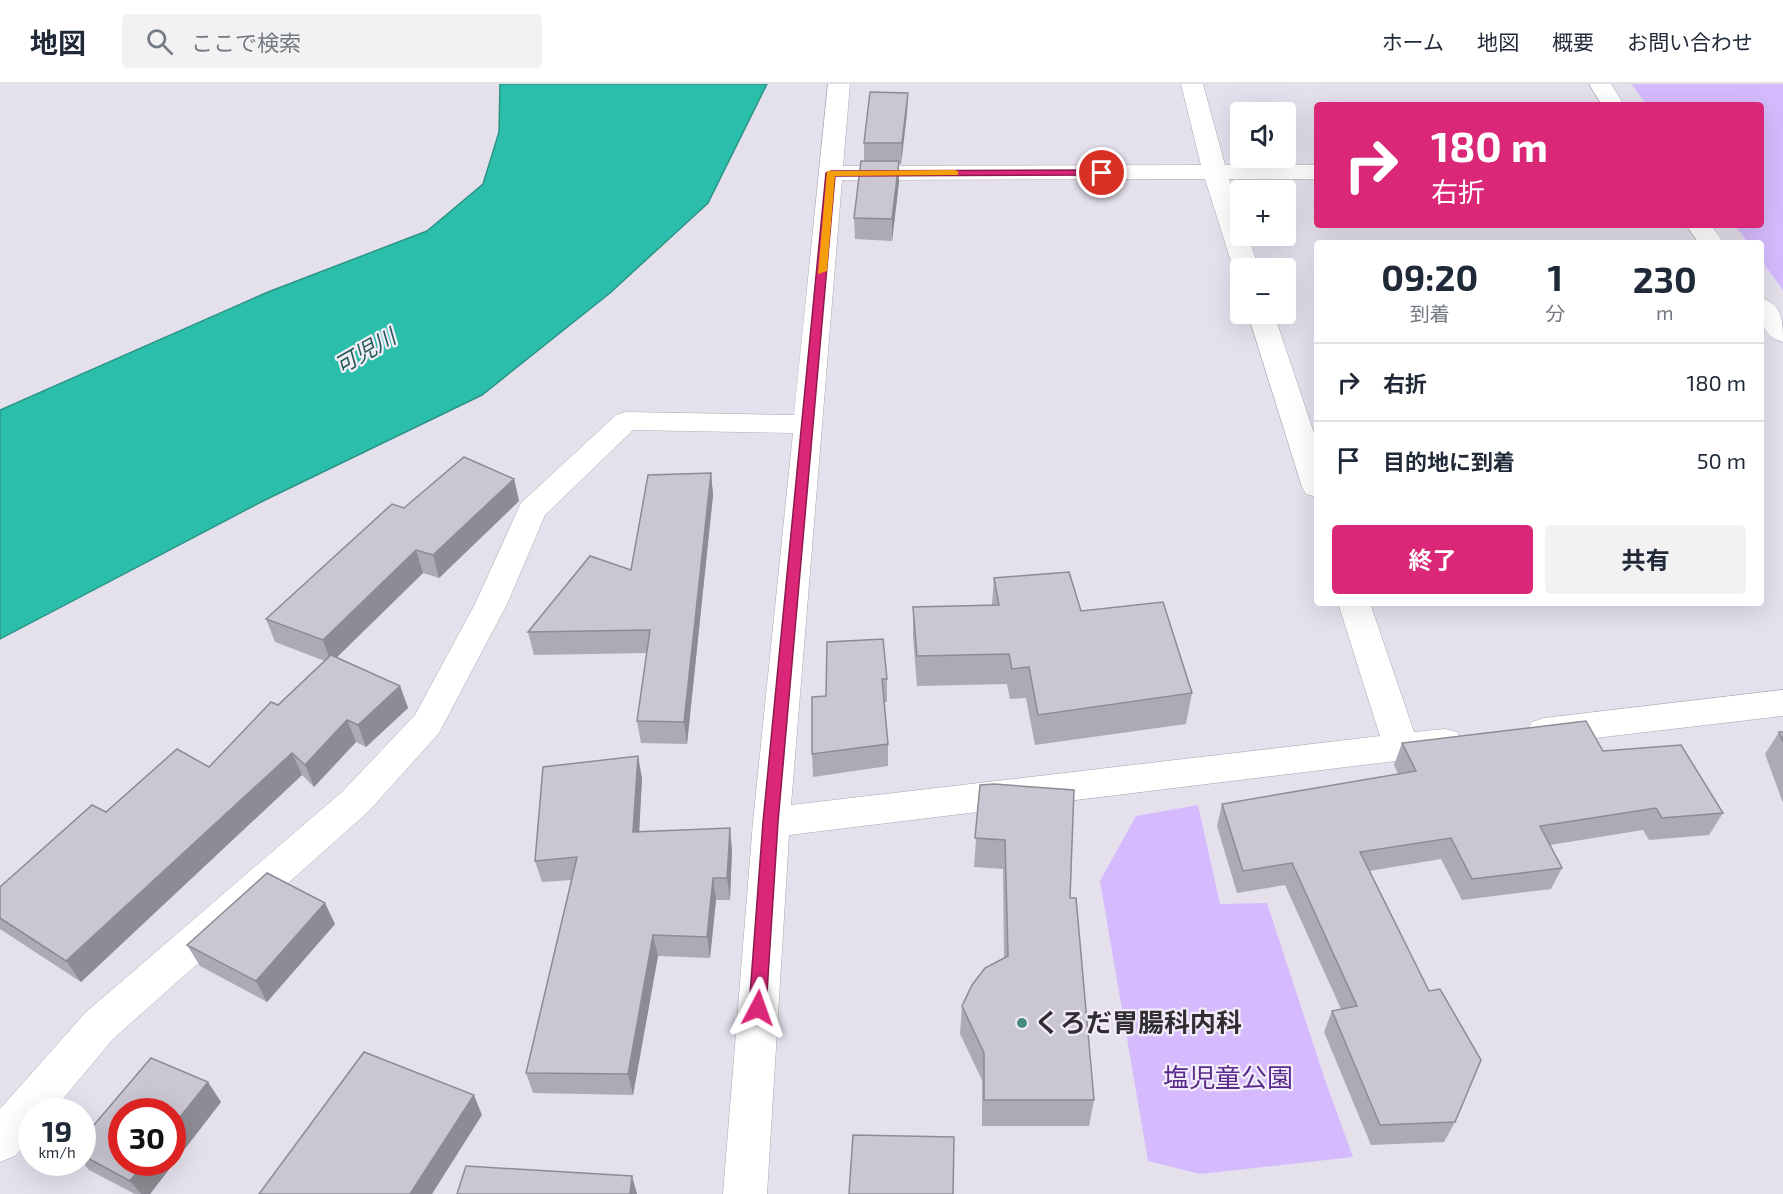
<!DOCTYPE html>
<html lang="ja">
<meta charset="utf-8">
<style>
body{margin:0;font-family:"Exo 2","Noto Sans JP",sans-serif;background:#f2f2f3;color:#1f2937;height:100vh;display:flex;flex-direction:column;font-size:22px;white-space:nowrap}
*{box-sizing:border-box;margin:0}
p{font-size:20px;color:#747a83}
.icon{flex:none;width:33px;height:33px;fill:none;stroke:currentColor;stroke-width:2;stroke-linecap:round;stroke-linejoin:round}
.map{position:relative;flex:1;overflow:hidden}
.side{position:absolute;left:1314px;top:156px;width:450px;height:366px;display:flex;flex-direction:column;background:#fff;border-radius:6px;box-shadow:0 6px 24px #0002}
.side>*{flex:none}
.banner{position:absolute;left:1314px;top:18px;width:450px;height:126px;border-radius:6px;box-shadow:0 6px 24px #0002;background:#db2777;color:#fff;overflow:hidden}
.controls{position:absolute;left:1230px;top:18px;display:grid;gap:12px}
.controls a{display:grid;place-items:center;width:66px;height:66px;border-radius:6px;background:#fff;box-shadow:0 6px 24px #0002;font-size:30px}
.speed{position:absolute;left:18px;top:1014px;display:flex;gap:12px;font-size:30px;font-weight:700;text-align:center}
.speed>*{display:grid;place-content:center;width:78px;height:78px;border-radius:50%;background:#fff;box-shadow:0 6px 24px #0002;line-height:1}
.speed small{font-size:15px;font-weight:400}
.speed .limit{border:9px solid #d22;background:#fff;color:#111}
.pin{position:absolute;display:grid;place-items:center;width:51px;height:51px;color:#fff;margin:-26px;border:3px solid #fff;border-radius:50%;box-shadow:0 2px 6px #0007}
.me{position:absolute;width:66px;margin:-33px;rotate:4deg;stroke-linejoin:round;filter:drop-shadow(0 0 4px #0008)}
.turn{display:flex;align-items:center;gap:21px;height:126px;padding:0 18px;font-size:27px}
.turn .icon{width:78px;height:78px;stroke-width:2.5}
.turn b{display:block;font-size:42px;line-height:51px}
.eta{display:flex;justify-content:space-evenly;align-items:center;height:102px;text-align:center}
.eta b{font-size:36px;font-weight:700;line-height:42px}
.primary-button{display:flex;gap:12px;margin-top:auto;padding:12px 18px}
.primary-button a{flex:1;height:69px;border-radius:6px;background:#db2777;color:#fff;font-size:24px;font-weight:700;line-height:69px;text-align:center}
.primary-button a+a{background:#f2f2f3;color:#1f2937}
ul{padding:0;list-style:none}
li{display:flex;align-items:center;gap:18px;height:78px;padding:0 18px;border-top:2px solid #e0e1e3}
li div{flex:1}
li b{display:block;font-size:22px}
li em{font-style:normal}
header{display:flex;align-items:center;gap:36px;box-sizing:border-box;height:84px;padding:0 30px;background:#fff;border-bottom:2px solid #e0e1e3}
header strong{font-size:28px}
nav{display:flex;gap:33px;margin-inline-start:auto;font-size:21px}
.search{width:420px;height:54px;background:#f2f2f3;display:flex;align-items:center;gap:15px;box-sizing:border-box;padding:0 21px;border-radius:6px;color:#747a83;font-size:22px}
.map>svg:first-child{display:block}
.green{fill:#d5bbfd}
.water{fill:#2bbfab;stroke:#2c9487;stroke-width:1.5}
.lines{fill:none;stroke-linecap:round;stroke-linejoin:round}
.minor-casing{stroke:#aca8b4;stroke-width:1}
.minor{fill:#fff;fill-rule:evenodd}
.wall{fill:#aeaab5}
.shaded-wall{fill:#8d8b93}
.building{fill:#cac6d2;stroke:#8d8b93;stroke-width:1.5}
.route{fill:#db2777;stroke:#8e194d;stroke-width:1.5}
.slow{fill:#f59e0b}
.poi-dot{fill:#488c80;stroke:#f2edf9;stroke-width:2}
.labels{text-anchor:middle;stroke-width:4.5;stroke-linejoin:round;paint-order:stroke}
.water-label{font-size:22px;font-style:italic;fill:#255d54;stroke:#f2edf9}
.near-poi-label{font-size:26px;font-weight:bold;fill:#302e33;stroke:#f2edf9;text-anchor:start}
.near-park-label{font-size:26px;fill:#5a2a8a;stroke:#f2edf9}
</style>
<header>
<strong>地図</strong>
<div class="search"><svg class="icon" aria-label="search" viewBox="0 0 24 24"><circle cx="10" cy="10" r="6"/><path d="M15 15l6 6"/></svg>ここで検索</div>
<nav><a>ホーム</a><a>地図</a><a>概要</a><a>お問い合わせ</a></nav>
</header>
<div class="map">
<svg width="1783" height="1110" viewBox="0 0 1783 1110">
<rect width="100%" height="100%" fill="#e4e0ec"/>
<!-- green -->
<path class="green" d="M 1631,0 L 1783,0 L 1783,206 L 1761,176 L 1761,159 L 1748,159 L 1735,141 L 1761,141 L 1761,21 L 1647,21 Z
M 1198,721 L 1220,820 L 1267,819 L 1324,993 L 1353,1073 L 1200,1090 L 1148,1077 L 1100,797 L 1136,732 Z"/>
<!-- water -->
<path class="water" d="M 500,0 L 767,0 L 708,119 L 610,209 L 482,311 L 263,417 L 0,555 L 0,326 L 268,208 L 427,147 L 483,100 L 499,48 Z"/>
<g class="lines">
<defs>
<path id="minor" d="M 828,0 L 850,0 L 843,82 L 1201,81 L 1181,0 L 1203,0 L 1225,81 L 1317,81 L 1317,95 L 1229,95 L 1240,130 L 1240,152 L 1248,152 L 1259,184 L 1240,184 L 1240,190 L 1233,184 L 1205,95 L 842,96 L 791,721 L 1380,652 L 1338,519 L 1370,519 L 1414,648 L 1445,645 L 1457,648 L 1463,658 L 1457,668 L 1445,671 L 789,751 L 767,1110 L 723,1110 L 753,738 L 793,349 L 633,346 L 545,431 L 507,520 L 439,649 L 369,727 L 113,955 L 52,1028 L 32,1028 L 32,1052 L 15,1072 L 0,1078 L 0,1025 L 85,929 L 343,707 L 415,631 L 475,520 L 521,419 L 616,331 L 626,328 L 794,331 Z
M 1589,0 L 1611,0 L 1624,21 L 1602,21 Z
M 1686,141 L 1711,141 L 1724,159 L 1699,159 Z
M 1761,214 C 1783,220 1783,238 1783,258 C 1760,252 1761,234 1761,214 Z
M 1248,230 L 1274,230 L 1317,358 L 1317,413 L 1306,410 L 1302,403 Z
M 1783,606 L 1783,632 L 1544,660 L 1532,656 L 1527,647 L 1532,638 L 1544,634 Z"/>
</defs>
<!-- minor casing -->
<use href="#minor" class="minor-casing"/>
<!-- minor -->
<use href="#minor" class="minor"/>
</g>
<!-- wall -->
<path class="wall" d="M 908,9 L 907,29 L 901,80 L 899,80 L 899,98 L 892,157 L 855,155 L 854,134 L 864,77 L 864,59 Z
M 711,389 L 713,411 L 687,660 L 641,659 L 637,637 L 647,569 L 534,571 L 528,548 L 631,486 Z
M 514,395 L 519,417 L 439,494 L 423,489 L 337,573 L 400,602 L 408,624 L 366,663 L 356,658 L 314,703 L 302,691 L 81,898 L 0,845 L 0,803 L 106,728 L 209,683 L 278,621 L 325,577 L 275,558 L 266,535 L 404,424 Z
M 994,494 L 1081,527 L 1192,609 L 1186,640 L 1035,661 L 1026,614 L 1010,615 L 1007,600 L 917,602 L 913,553 L 913,523 L 992,521 Z
M 827,558 L 887,595 L 887,618 L 884,618 L 888,660 L 888,682 L 813,693 L 812,670 L 826,612 Z
M 1779,648 L 1783,648 L 1783,719 L 1765,670 Z
M 1402,659 L 1603,667 L 1723,729 L 1709,751 L 1649,756 L 1643,746 L 1550,761 L 1562,784 L 1551,805 L 1462,816 L 1441,775 L 1369,787 L 1455,1038 L 1444,1058 L 1371,1061 L 1324,948 L 1332,927 L 1341,925 L 1285,801 L 1237,809 L 1217,742 L 1222,720 L 1398,690 L 1394,681 Z
M 642,694 L 639,748 L 732,766 L 730,816 L 716,816 L 710,874 L 658,872 L 633,1011 L 533,1009 L 526,989 L 572,796 L 542,798 L 535,777 Z
M 980,701 L 1070,814 L 1094,1016 L 1089,1042 L 982,1042 L 982,996 L 960,950 L 962,922 L 1004,874 L 1003,785 L 974,783 Z
M 335,840 L 267,918 L 200,882 L 187,861 Z
M 221,1018 L 150,1110 L 135,1110 L 89,1086 L 82,1078 L 82,1055 Z"/>
<!-- shaded-wall -->
<path class="shaded-wall" d="M 908,9 L 907,29 L 901,80 L 902,59 Z
M 899,77 L 899,98 L 892,157 L 892,135 Z
M 711,389 L 713,411 L 687,660 L 684,638 Z
M 514,395 L 519,417 L 439,494 L 433,471 Z
M 416,466 L 423,489 L 331,579 L 323,556 Z
M 400,602 L 408,624 L 366,663 L 358,641 Z
M 347,636 L 356,658 L 314,703 L 305,681 Z
M 292,669 L 302,691 L 81,898 L 66,877 Z
M 638,672 L 642,694 L 638,770 L 633,748 Z
M 730,744 L 732,766 L 730,816 L 727,794 Z
M 713,794 L 716,816 L 710,874 L 707,853 Z
M 325,819 L 335,840 L 267,918 L 256,897 Z
M 653,851 L 658,872 L 633,1011 L 628,990 Z
M 208,998 L 221,1018 L 150,1110 L 141,1110 L 130,1097 L 144,1078 L 172,1078 L 172,1043 Z
M 474,1011 L 482,1031 L 432,1110 L 410,1110 Z
M 632,1092 L 637,1110 L 630,1110 Z"/>
<!-- building -->
<path class="building" d="M 870,8 L 908,9 L 902,59 L 864,59 Z
M 861,77 L 899,77 L 892,135 L 854,134 Z
M 464,373 L 514,395 L 433,471 L 416,466 L 323,556 L 266,535 L 392,420 L 404,424 Z
M 711,389 L 684,638 L 637,637 L 650,546 L 528,548 L 590,472 L 631,486 L 648,391 Z
M 1069,488 L 1081,527 L 1163,518 L 1192,609 L 1038,631 L 1029,583 L 1012,585 L 1009,570 L 917,572 L 913,523 L 999,521 L 994,494 Z
M 883,555 L 887,595 L 882,595 L 888,660 L 812,670 L 812,613 L 826,612 L 827,558 Z
M 331,571 L 400,602 L 358,641 L 347,636 L 305,681 L 292,669 L 66,877 L 0,834 L 0,803 L 92,721 L 106,728 L 177,665 L 209,683 L 271,618 L 278,621 Z
M 1586,637 L 1603,667 L 1681,661 L 1723,729 L 1662,734 L 1656,724 L 1540,742 L 1562,784 L 1472,795 L 1451,754 L 1360,768 L 1429,907 L 1440,905 L 1481,976 L 1455,1038 L 1380,1041 L 1332,927 L 1357,922 L 1292,779 L 1243,787 L 1222,720 L 1416,687 L 1402,659 Z
M 1779,648 L 1783,648 L 1783,658 Z
M 638,672 L 633,748 L 730,744 L 727,794 L 713,794 L 707,853 L 653,851 L 628,990 L 526,989 L 577,773 L 535,777 L 543,683 Z
M 994,700 L 1074,706 L 1070,814 L 1076,814 L 1094,1016 L 984,1016 L 984,969 L 962,922 L 972,901 L 985,884 L 1008,872 L 1005,756 L 975,754 L 980,701 Z
M 267,789 L 325,819 L 256,897 L 187,861 Z
M 364,968 L 474,1011 L 410,1110 L 259,1110 Z
M 151,974 L 208,998 L 172,1043 L 172,1028 L 122,1028 L 122,1078 L 144,1078 L 130,1097 L 82,1071 L 82,1055 Z
M 853,1051 L 954,1053 L 953,1110 L 849,1110 Z
M 466,1082 L 632,1092 L 630,1110 L 457,1110 Z"/>
<!-- route -->
<path class="route" d="M 1102,86 L 1107,89 L 1106,91 L 835,92 L 778,738 L 766,924 L 764,930 L 758,932 L 752,930 L 749,924 L 763,738 L 826,89 L 831,87 Z"/>
<!-- slow -->
<path class="slow" d="M 954,86 L 958,87 L 958,91 L 835,92 L 827,187 L 818,190 L 827,87 Z"/>
<!-- markers -->
<circle class="poi-dot" cx="1022" cy="939" r="6"/>
<g class="labels">
<!-- water labels -->
<g class="water-label">
<text transform="translate(365 267) rotate(-30)" y="8">可児川</text>
</g>
<!-- near-poi labels -->
<g class="near-poi-label">
<text x="1034" y="948">くろだ胃腸科内科</text>
</g>
<!-- near-park labels -->
<g class="near-park-label">
<text x="1228" y="1003">塩児童公園</text>
</g>
</g>
</svg>
<div class="controls">
<a><svg class="icon" aria-label="sound" viewBox="0 0 24 24"><path d="M4 9h4l5-4v14l-5-4H4zM17 9q2 3 0 6"/></svg></a>
<a>+</a>
<a>−</a>
</div>
<div class="speed"><div>19<small>km/h</small></div><div class="limit">30</div></div>
<div class="pin" style="left:1102px;top:89px;background:#d93025"><svg class="icon" aria-label="arrive" viewBox="0 0 24 24"><path d="M6 21V4h12l-3 4 3 4H6"/></svg></div>
<svg class="me" style="left:758px;top:924px" viewBox="-20 -20 40 40"><path d="M0-17L14 15 0 8-14 15z" fill="#db2777" stroke="#fff" stroke-width="4"/></svg>
<div class="banner">
<div class="turn"><svg class="icon" aria-label="right" viewBox="0 0 24 24"><path d="M7 20v-9h11M14 6l5 5-5 5"/></svg><div><b>180 m</b>右折</div></div>
</div>
<section class="side">
<div class="eta">
<div><b>09:20</b><p>到着</p></div>
<div><b>1</b><p>分</p></div>
<div><b>230</b><p>m</p></div>
</div>
<ul>
<li><svg class="icon" aria-label="right" viewBox="0 0 24 24"><path d="M7 20v-9h11M14 6l5 5-5 5"/></svg><div><b>右折</b></div><em>180 m</em></li>
<li><svg class="icon" aria-label="arrive" viewBox="0 0 24 24"><path d="M6 21V4h12l-3 4 3 4H6"/></svg><div><b>目的地に到着</b></div><em>50 m</em></li>
</ul>
<div class="primary-button"><a>終了</a><a>共有</a></div>
</section>
</div>
